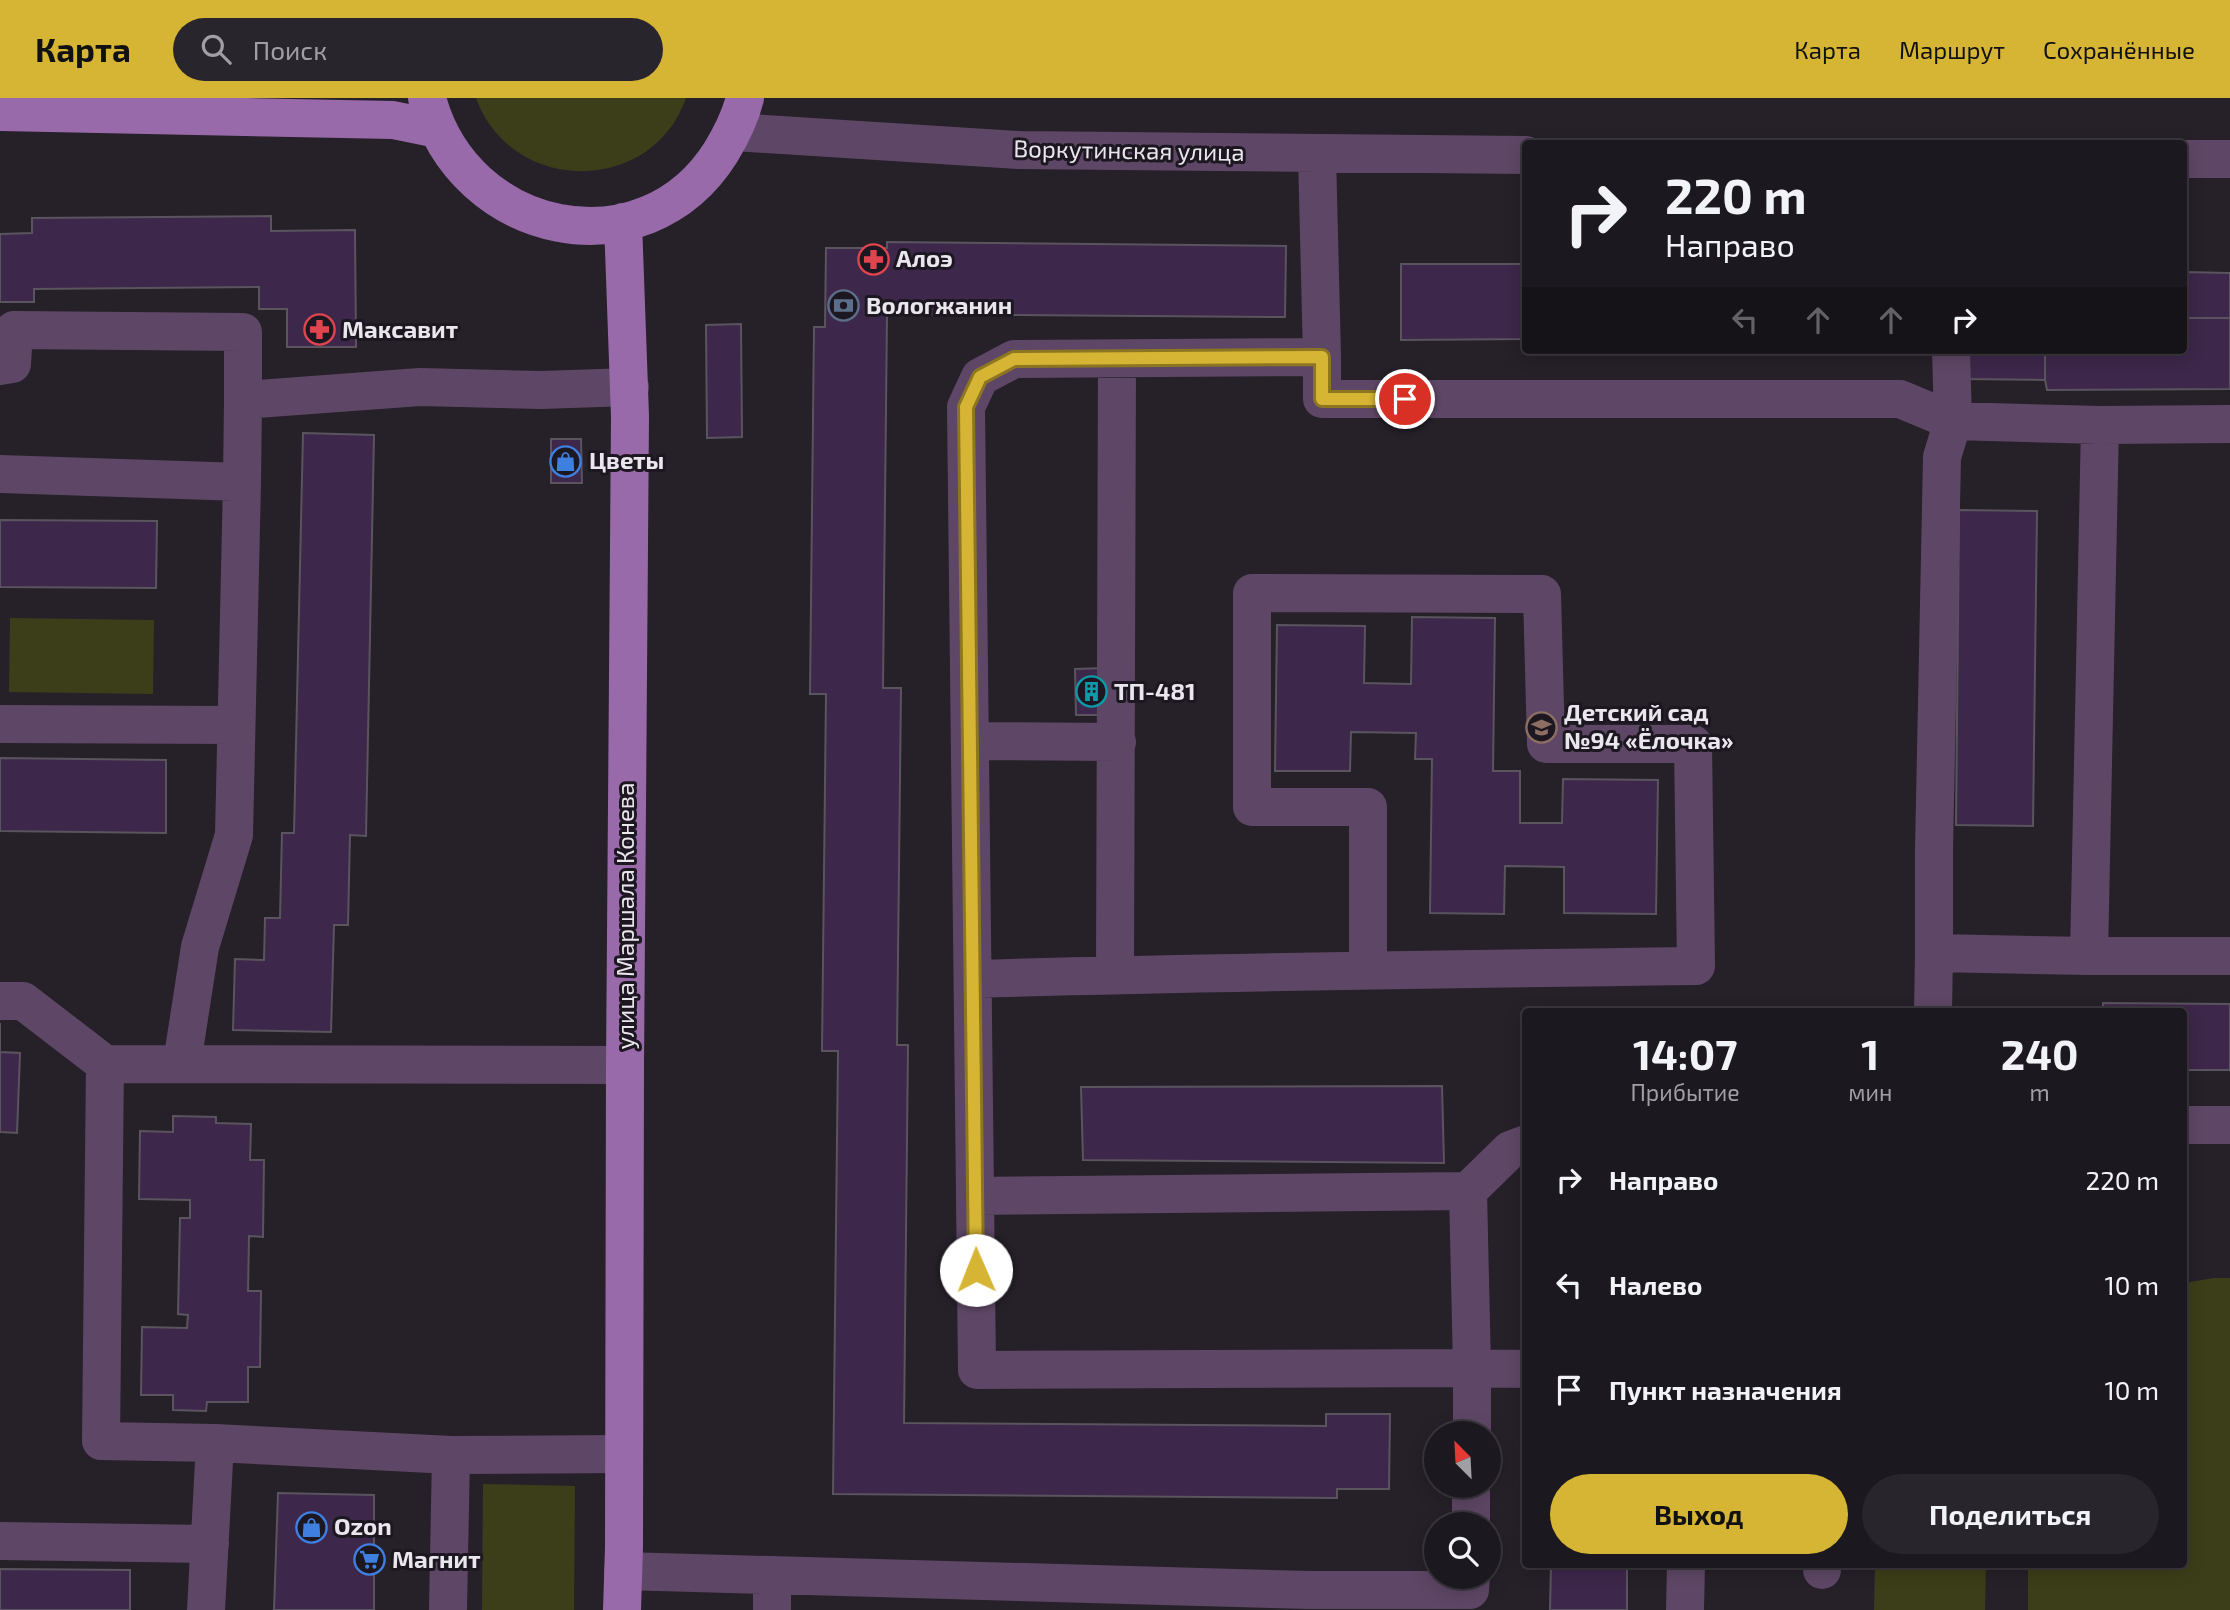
<!DOCTYPE html>
<html lang="ru">
<meta charset="utf-8">
<style>
body{margin:0;font-family:"Exo 2",sans-serif;background:#29252c;color:#f1f3f6;height:100vh;display:flex;flex-direction:column;font-size:26px;white-space:nowrap}
*{box-sizing:border-box;margin:0}
p{font-size:23px;color:#a0a0a4}
.icon{flex:none;width:38px;height:38px;fill:none;stroke:currentColor;stroke-width:2;stroke-linecap:round;stroke-linejoin:round}
.map{position:relative;flex:1;overflow:hidden}
.side{position:absolute;left:1522px;top:910px;width:665px;height:560px;display:flex;flex-direction:column;background:#1c181f;border-radius:7px;box-shadow:0 4px 18px #0003,0 0 0 2px #3a373d}
.side>*{flex:none}
.banner{position:absolute;left:1522px;top:42px;width:665px;height:214px;border-radius:7px;box-shadow:0 4px 18px #0003,0 0 0 2px #3a373d;background:#1c181f;color:#f1f3f6;overflow:hidden}
.needle{width:46px;rotate:336deg}
.controls{position:absolute;left:1424px;top:1323px;display:grid;gap:14px}
.controls a{display:grid;place-items:center;width:77px;height:77px;border-radius:50%;background:#1c181f;box-shadow:0 4px 18px #0003,0 0 0 2px #3a373d;font-size:35px}
.pin{position:absolute;display:grid;place-items:center;width:60px;height:60px;color:#fff;margin:-30px;border:4px solid #fff;border-radius:50%;box-shadow:0 2px 7px #0007}
.me{position:absolute;width:77px;margin:-38px;rotate:359deg;stroke-linejoin:round;filter:drop-shadow(0 0 5px #0008)}
.turn{display:flex;align-items:center;gap:24px;height:147px;padding:0 28px;font-size:32px}
.turn .icon{width:91px;height:91px;stroke-width:2.5}
.turn b{display:block;font-size:49px;line-height:60px}
.lanes{display:flex;align-items:center;height:66px;padding:0 28px;background:#0003;justify-content:center;gap:35px;direction:ltr}
.lanes .off{opacity:.35}
.eta{display:flex;justify-content:space-evenly;align-items:center;height:119px;text-align:center}
.eta b{font-size:42px;font-weight:700;line-height:49px}
.button{display:flex;gap:14px;margin-top:auto;padding:14px 28px}
.button a{flex:1;height:80px;border-radius:42px;background:#d7b534;color:#111;font-size:28px;font-weight:700;line-height:80px;text-align:center}
.button a+a{background:#29252c;color:#f1f3f6}
ul{padding:0;list-style:none}
li{display:flex;align-items:center;gap:21px;height:105px;padding:0 28px}
li div{flex:1}
li b{display:block;font-size:26px}
li em{font-style:normal}
header{display:flex;align-items:center;gap:42px;box-sizing:border-box;height:98px;padding:0 35px;background:#d7b534;color:#111}
header strong{font-size:33px}
nav{display:flex;gap:38px;margin-inline-start:auto;font-size:24px}
.search{width:490px;height:63px;background:#29252c;display:flex;align-items:center;gap:18px;box-sizing:border-box;padding:0 24px;border-radius:38px;color:#a0a0a4;font-size:26px}
.map>svg:first-child{display:block}
.green{fill:#3c3e19}
.building{fill:#3d274a;stroke:#5a545f;stroke-width:2}
.lines{fill:none;stroke-linecap:round;stroke-linejoin:round}
.minor{stroke:#5e4766;stroke-width:38}
.major{stroke:#986aa9;stroke-width:38}
.route-casing{stroke:#8c7622;stroke-width:18}
.route{stroke:#d7b534;stroke-width:12}
.labels{text-anchor:middle;stroke-width:6;stroke-linejoin:round;paint-order:stroke}
.street-label{font-size:24px;fill:#eae6ed;stroke:#1c1720}
.poi-label{font-size:24px;font-weight:bold;fill:#eae6ed;stroke:#1c1720;text-anchor:start}
</style>
<header>
<strong>Карта</strong>
<div class="search"><svg class="icon" aria-label="search" viewBox="0 0 24 24"><circle cx="10" cy="10" r="6"/><path d="M15 15l6 6"/></svg>Поиск</div>
<nav><a>Карта</a><a>Маршрут</a><a>Сохранённые</a></nav>
</header>
<div class="map">
<svg width="2230" height="1512" viewBox="0 0 2230 1512">
<rect width="100%" height="100%" fill="#262029"/>
<!-- green -->
<path class="green" d="M 476,0 L 686,0 C 652,98 511,97 476,0 Z
M 10,520 L 154,522 L 153,596 L 9,594 Z
M 2214,1180 L 2230,1180 L 2230,1512 L 2028,1512 L 2028,1467 L 2184,1466 L 2184,1185 Z
M 483,1386 L 575,1388 L 574,1512 L 482,1512 Z
M 1875,1467 L 1986,1467 L 1985,1512 L 1874,1512 Z"/>
<!-- building -->
<path class="building" d="M 271,118 L 271,133 L 355,132 L 356,249 L 287,249 L 287,211 L 259,211 L 259,189 L 34,191 L 34,204 L 0,204 L 0,136 L 32,135 L 32,120 Z
M 887,144 L 1286,148 L 1285,219 L 887,216 L 883,590 L 901,590 L 897,947 L 908,947 L 904,1325 L 1326,1328 L 1326,1316 L 1390,1316 L 1389,1391 L 1337,1391 L 1337,1400 L 833,1396 L 838,953 L 822,953 L 826,596 L 810,596 L 814,229 L 825,229 L 826,150 L 887,150 Z
M 1401,166 L 1526,166 L 1526,241 L 1401,242 Z
M 2184,174 L 2230,175 L 2230,220 L 2184,220 Z
M 2184,220 L 2230,220 L 2230,291 L 2047,292 L 2045,282 L 2045,252 L 2184,252 Z
M 741,226 L 742,339 L 707,340 L 706,227 Z
M 1967,252 L 2045,252 L 2045,282 L 1967,281 Z
M 303,335 L 374,337 L 366,738 L 350,737 L 348,827 L 334,827 L 331,934 L 233,932 L 235,861 L 264,862 L 265,820 L 280,820 L 282,735 L 294,735 Z
M 551,341 L 581,341 L 582,385 L 551,385 Z
M 1959,412 L 2037,413 L 2033,728 L 1956,727 Z
M 0,422 L 157,423 L 156,490 L 0,489 Z
M 1412,519 L 1495,520 L 1493,673 L 1520,673 L 1520,725 L 1562,725 L 1563,681 L 1658,682 L 1656,816 L 1564,815 L 1564,769 L 1505,768 L 1504,816 L 1430,815 L 1432,661 L 1415,661 L 1416,635 L 1351,634 L 1350,673 L 1275,673 L 1277,527 L 1365,528 L 1364,585 L 1411,586 Z
M 1106,570 L 1107,617 L 1076,617 L 1075,571 Z
M 0,660 L 166,662 L 166,735 L 0,733 Z
M 2103,905 L 2230,906 L 2230,972 L 2184,972 L 2184,914 L 2103,914 Z
M 0,925 L 0,954 L 20,955 L 17,1035 L 0,1034 Z
M 1442,988 L 1444,1065 L 1083,1062 L 1081,989 Z
M 173,1018 L 216,1019 L 216,1025 L 251,1026 L 250,1062 L 264,1062 L 263,1139 L 249,1138 L 248,1193 L 261,1193 L 260,1269 L 248,1269 L 248,1304 L 207,1304 L 206,1313 L 173,1312 L 173,1297 L 141,1297 L 142,1229 L 187,1230 L 188,1217 L 178,1216 L 180,1120 L 190,1120 L 190,1102 L 139,1101 L 140,1033 L 173,1034 Z
M 278,1395 L 374,1397 L 374,1512 L 274,1512 Z
M 1551,1466 L 1614,1466 L 1614,1469 L 1627,1469 L 1627,1512 L 1550,1512 Z
M 0,1471 L 130,1472 L 130,1512 L 0,1512 Z"/>
<g class="lines">
<!-- minor -->
<path class="minor" d="M 734,34 L 1019,52 L 1526,57
M 1317,56 L 1322,259 L 1014,261 L 980,279 L 966,309 L 977,1272 L 1472,1270 L 1472,1335
M 2184,61 L 2230,61
M 1322,259 L 1322,301 L 1900,301 L 1953,323 L 2100,327 L 2089,858 L 1934,855 L 1933,914
M 0,268 L 12,266 L 14,232 L 243,234 L 243,302
M 2100,327 L 2230,326
M 0,376 L 242,384 L 243,302 L 420,289 L 541,292 L 630,289
M 0,626 L 236,627
M 970,643 L 1117,644
M 1934,855 L 1934,752 L 1942,359 L 1953,323 L 1951,252
M 2089,858 L 2230,858
M 1115,877 L 1117,261
M 973,881 C 1214,874 1455,871 1696,868 L 1693,646 L 1546,646 L 1542,496 L 1252,495 L 1252,709 L 1368,709 L 1368,872
M 0,903 L 23,903 L 105,966 L 625,967
M 182,965 L 200,849 L 234,737 L 242,384
M 105,966 L 101,1343 L 215,1345
M 2184,1027 L 2230,1027
M 1468,1093 L 1510,1052 L 1526,1046
M 975,1098 L 1468,1093 L 1472,1270 L 1526,1271
M 1471,1426 L 1471,1388
M 0,1443 L 210,1446
M 1822,1466 L 1822,1472
M 623,1473 L 1310,1492 L 1470,1492 L 1471,1479
M 772,1477 L 772,1512
M 206,1512 L 215,1345 L 451,1357 L 624,1356
M 448,1512 L 451,1357
M 1685,1512 L 1686,1466"/>
<!-- major -->
<path class="major" d="M 427,0 C 463,138 644,177 721,54 C 732,36 740,20 745,0
M 0,14 L 393,22 L 437,31
M 622,1512 L 624,1449 L 625,967 L 630,318 L 623,124"/>
</g>
<g class="lines">
<defs>
<path id="route" d="M 976,1172 L 966,309 L 980,279 L 1014,261 L 1322,259 L 1322,301 L 1405,301"/>
</defs>
<!-- route casing -->
<use href="#route" class="route-casing"/>
<!-- route -->
<use href="#route" class="route"/>
</g>
<!-- icons -->
<defs>
<symbol id="pharmacy-ring" viewBox="-11 -11 22 22"><circle r="9.5" fill="#1c1720" stroke="#e0444e" stroke-width="1.5"/><path d="M-2-6h4v4h4v4h-4v4h-4v-4h-4v-4h4Z" fill="#e0444e"/></symbol>
<symbol id="bank-ring" viewBox="-11 -11 22 22"><circle r="9.5" fill="#1c1720" stroke="#5c6f8a" stroke-width="1.5"/><path d="M-6-4H6V4H-6ZM0-2.3a2.3 2.3 0 1 0 0 4.6a2.3 2.3 0 1 0 0-4.6Z" fill="#5c6f8a"/></symbol>
<symbol id="shop-ring" viewBox="-11 -11 22 22"><circle r="9.5" fill="#1c1720" stroke="#3f7fe0" stroke-width="1.5"/><path d="M-5-2.5h2.3a2.7 3.5 0 0 1 5.4 0H5L5.5 6h-11ZM-1.5-2.5h3a1.5 2.3 0 0 0-3 0Z" fill="#3f7fe0"/></symbol>
<symbol id="building-ring" viewBox="-11 -11 22 22"><circle r="9.5" fill="#1c1720" stroke="#0f9aa8" stroke-width="1.5"/><path d="M-4-6H4V6H1V3H-1V6H-4ZM-2.5-4.3h1.7v1.8h-1.7ZM.8-4.3h1.7v1.8H.8ZM-2.5-1h1.7V.8h-1.7ZM.8-1h1.7V.8H.8Z" fill="#0f9aa8"/></symbol>
<symbol id="school-ring" viewBox="-11 -11 22 22"><circle r="9.5" fill="#1c1720" stroke="#8d6e63" stroke-width="1.5"/><path d="M0-5L7-2L0 1L-7-2ZM-4 1L0 2.5L4 1V4Q0 6-4 4Z" fill="#8d6e63"/></symbol>
<symbol id="supermarket-ring" viewBox="-11 -11 22 22"><circle r="9.5" fill="#1c1720" stroke="#3f7fe0" stroke-width="1.5"/><path d="M-6-5.5h2.5l.6 2H6L4.5 2H-2.5L-4.4-4H-6ZM-1.5 3.2a1.3 1.3 0 1 0 .1 0ZM3 3.2a1.3 1.3 0 1 0 .1 0Z" fill="#3f7fe0"/></symbol>
</defs>
<g fill-rule="evenodd">
<use href="#pharmacy-ring" x="856" y="144" width="35" height="35"/>
<use href="#bank-ring" x="826" y="190" width="35" height="35"/>
<use href="#pharmacy-ring" x="302" y="214" width="35" height="35"/>
<use href="#shop-ring" x="548" y="346" width="35" height="35"/>
<use href="#building-ring" x="1074" y="576" width="35" height="35"/>
<use href="#school-ring" x="1524" y="612" width="35" height="35"/>
<use href="#shop-ring" x="294" y="1412" width="35" height="35"/>
<use href="#supermarket-ring" x="352" y="1444" width="35" height="35"/>
</g>
<g class="labels">
<!-- street labels -->
<g class="street-label">
<text transform="translate(1129 53) rotate(1)" y="8">Воркутинская улица</text>
<text transform="translate(626 818) rotate(-90)" y="8">улица Маршала Конева</text>
</g>
<!-- poi labels -->
<g class="poi-label">
<text x="896" y="169">Алоэ</text>
<text x="866" y="216">Вологжанин</text>
<text x="342" y="240">Максавит</text>
<text x="589" y="371">Цветы</text>
<text x="1114" y="602">ТП-481</text>
<text x="1564" y="623">Детский сад<tspan x="1564" dy="28">№94 «Ёлочка»</tspan></text>
<text x="334" y="1437">Ozon</text>
<text x="392" y="1470">Магнит</text>
</g>
</g>
</svg>
<div class="controls">
<a><svg class="needle" viewBox="-14 -14 28 28"><path d="M0-13l5 13h-10z" fill="#e53935"/><path d="M0 13l5-13h-10z" fill="#a0a0a4"/></svg></a>
<a><svg class="icon" aria-label="search" viewBox="0 0 24 24"><circle cx="10" cy="10" r="6"/><path d="M15 15l6 6"/></svg></a>
</div>
<div class="pin" style="left:1405px;top:301px;background:#d93025"><svg class="icon" aria-label="arrive" viewBox="0 0 24 24"><path d="M6 21V4h12l-3 4 3 4H6"/></svg></div>
<svg class="me" style="left:976px;top:1172px" viewBox="-20 -20 40 40"><circle r="19" fill="#fff"/><path d="M0-13L10 11 0 6-10 11z" fill="#d7b534"/></svg>
<div class="banner">
<div class="turn"><svg class="icon" aria-label="right" viewBox="0 0 24 24"><path d="M7 20v-9h11M14 6l5 5-5 5"/></svg><div><b>220 m</b>Направо</div></div>
<div class="lanes"><svg class="icon off" aria-label="left" viewBox="0 0 24 24"><path d="M17 20v-9H6M10 6l-5 5 5 5"/></svg><svg class="icon off" aria-label="ahead" viewBox="0 0 24 24"><path d="M12 20V5M6 11l6-6 6 6"/></svg><svg class="icon off" aria-label="ahead" viewBox="0 0 24 24"><path d="M12 20V5M6 11l6-6 6 6"/></svg><svg class="icon" aria-label="right" viewBox="0 0 24 24"><path d="M7 20v-9h11M14 6l5 5-5 5"/></svg></div>
</div>
<section class="side">
<div class="eta">
<div><b>14:07</b><p>Прибытие</p></div>
<div><b>1</b><p>мин</p></div>
<div><b>240</b><p>m</p></div>
</div>
<ul>
<li><svg class="icon" aria-label="right" viewBox="0 0 24 24"><path d="M7 20v-9h11M14 6l5 5-5 5"/></svg><div><b>Направо</b></div><em>220 m</em></li>
<li><svg class="icon" aria-label="left" viewBox="0 0 24 24"><path d="M17 20v-9H6M10 6l-5 5 5 5"/></svg><div><b>Налево</b></div><em>10 m</em></li>
<li><svg class="icon" aria-label="arrive" viewBox="0 0 24 24"><path d="M6 21V4h12l-3 4 3 4H6"/></svg><div><b>Пункт назначения</b></div><em>10 m</em></li>
</ul>
<div class="button"><a>Выход</a><a>Поделиться</a></div>
</section>
</div>
